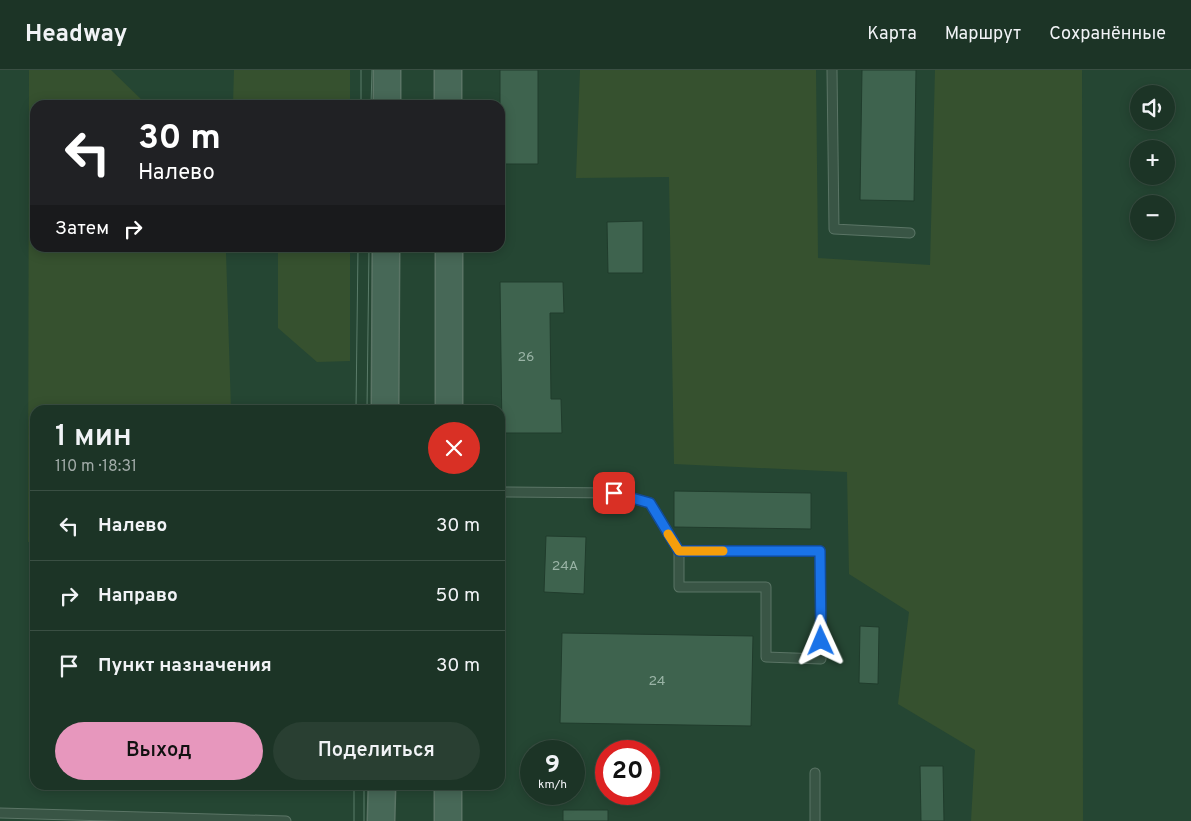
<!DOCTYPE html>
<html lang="ru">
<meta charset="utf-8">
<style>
body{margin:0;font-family:Overpass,sans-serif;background:#293f32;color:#f1f3f6;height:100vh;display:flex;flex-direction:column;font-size:19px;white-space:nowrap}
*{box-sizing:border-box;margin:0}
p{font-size:16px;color:#a0aaa7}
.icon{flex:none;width:28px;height:28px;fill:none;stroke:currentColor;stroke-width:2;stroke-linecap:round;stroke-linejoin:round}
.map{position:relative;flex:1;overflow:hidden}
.details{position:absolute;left:30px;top:335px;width:475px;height:385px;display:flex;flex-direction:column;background:#1c3426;border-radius:15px;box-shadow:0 2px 12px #0003,0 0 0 1px #3a4f43}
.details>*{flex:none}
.guide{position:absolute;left:30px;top:30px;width:475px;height:152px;border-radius:15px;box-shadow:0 2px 12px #0003,0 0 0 1px #3a4f43;background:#202124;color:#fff;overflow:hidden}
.controls{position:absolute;left:1130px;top:15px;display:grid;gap:10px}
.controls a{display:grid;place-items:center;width:45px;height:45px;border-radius:50%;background:#1c3426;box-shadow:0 2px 12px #0003,0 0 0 1px #3a4f43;font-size:25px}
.speed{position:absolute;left:520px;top:670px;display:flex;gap:10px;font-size:25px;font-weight:700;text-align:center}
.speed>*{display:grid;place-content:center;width:65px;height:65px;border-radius:50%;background:#1c3426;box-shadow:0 2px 12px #0003,0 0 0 1px #3a4f43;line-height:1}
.speed small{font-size:12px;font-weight:400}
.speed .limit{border:8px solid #d22;background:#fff;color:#111}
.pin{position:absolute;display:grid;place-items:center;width:42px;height:42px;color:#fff;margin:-21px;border-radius:10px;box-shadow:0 2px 8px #0006}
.me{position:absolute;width:55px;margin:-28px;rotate:359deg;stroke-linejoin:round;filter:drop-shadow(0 0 4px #0008)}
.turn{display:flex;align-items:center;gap:18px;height:105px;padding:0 25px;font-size:22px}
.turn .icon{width:65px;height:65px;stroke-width:2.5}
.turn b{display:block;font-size:35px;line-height:42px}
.then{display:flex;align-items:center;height:48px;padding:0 25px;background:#0003;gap:10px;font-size:19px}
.round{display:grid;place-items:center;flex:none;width:52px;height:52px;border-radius:26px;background:#293f32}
.headline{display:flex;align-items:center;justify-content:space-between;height:85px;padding:0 25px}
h1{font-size:30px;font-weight:600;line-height:38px}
.button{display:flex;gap:10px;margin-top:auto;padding:10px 25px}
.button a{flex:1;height:58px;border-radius:30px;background:#e797bd;color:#111;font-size:20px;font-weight:600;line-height:58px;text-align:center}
.button a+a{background:#293f32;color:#f1f3f6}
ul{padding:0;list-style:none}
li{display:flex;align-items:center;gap:15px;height:70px;padding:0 25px;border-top:1px solid #3a4f43}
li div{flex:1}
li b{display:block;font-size:19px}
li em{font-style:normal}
header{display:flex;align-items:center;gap:30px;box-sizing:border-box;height:70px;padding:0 25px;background:#1c3426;border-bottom:1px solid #3a4f43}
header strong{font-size:24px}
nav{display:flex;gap:28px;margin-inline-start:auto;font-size:18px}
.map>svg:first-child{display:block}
.green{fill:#36512f}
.building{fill:#3e634e;stroke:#203c2c}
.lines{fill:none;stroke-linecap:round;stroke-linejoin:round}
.lane-casing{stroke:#5b7566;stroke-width:11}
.secondary-casing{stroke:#5b7566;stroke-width:29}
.lane{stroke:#395545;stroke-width:9}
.secondary{stroke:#476857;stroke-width:26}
.tram{stroke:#5b7c6a;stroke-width:1}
.route-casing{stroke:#114b97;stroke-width:12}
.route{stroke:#1a73e8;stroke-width:9}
.slow{stroke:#f59e0b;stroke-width:9}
.labels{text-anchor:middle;stroke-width:5;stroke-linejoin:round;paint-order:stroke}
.number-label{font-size:14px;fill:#99b3a5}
</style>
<header>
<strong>Headway</strong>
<nav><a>Карта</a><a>Маршрут</a><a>Сохранённые</a></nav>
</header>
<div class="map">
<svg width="1191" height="751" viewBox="0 0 1191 751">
<rect width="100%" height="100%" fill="#254633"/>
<!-- green -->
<path class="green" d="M 29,0 L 111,0 L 147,35 L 35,35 L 35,178 L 223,178 L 226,183 L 231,340 L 35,340 L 35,473 L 28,472 Z
M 234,0 L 350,0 L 350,35 L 233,35 Z
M 580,0 L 816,0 L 818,188 L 930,195 L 935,0 L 1082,0 L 1083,751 L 971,751 L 975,680 L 898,634 L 909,542 L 849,504 L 847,402 L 674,394 L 669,107 L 576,108 Z
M 278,178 L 350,178 L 350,291 L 317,292 L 278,258 Z"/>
<!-- building -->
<path class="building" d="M 500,0 L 538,0 L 538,94 L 500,94 Z
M 862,0 L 916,0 L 914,131 L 860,130 Z
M 643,151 L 643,203 L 608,203 L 607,152 Z
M 500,212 L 563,212 L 564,243 L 550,243 L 551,329 L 561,329 L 562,363 L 502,363 Z
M 674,421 L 811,423 L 811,459 L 674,457 Z
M 546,466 L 586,467 L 584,524 L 544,522 Z
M 860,556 L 879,557 L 878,614 L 859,613 Z
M 562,563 L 753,566 L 751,656 L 560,653 Z
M 920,696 L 943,696 L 944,751 L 921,751 Z
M 563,740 L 608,740 L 608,751 L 563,751 Z"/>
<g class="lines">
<defs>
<path id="lane" d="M 832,0 L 834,159 L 910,163
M 500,422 L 614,423 L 650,433 L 679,481 L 679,517 L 766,517 L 766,587 L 821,589 L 820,481 L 679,481
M 815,703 L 815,751
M 0,743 L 286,751"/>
<path id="secondary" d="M 448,0 L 448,35
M 387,35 L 387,0
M 449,178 L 449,340
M 385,340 L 386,178
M 448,715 L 448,751
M 381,751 L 382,715"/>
</defs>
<!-- lane casing -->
<use href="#lane" class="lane-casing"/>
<!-- secondary casing -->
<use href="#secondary" class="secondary-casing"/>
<!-- lane -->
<use href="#lane" class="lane"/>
<!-- secondary -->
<use href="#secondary" class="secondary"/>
<!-- tram -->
<path class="tram" d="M 361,35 L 361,0
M 371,35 L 372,0
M 356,340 L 358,178
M 367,340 L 369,178
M 354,751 L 354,715
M 364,751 L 364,715"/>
</g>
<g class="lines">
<defs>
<path id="route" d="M 614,423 L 650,433 L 679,481 L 820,481 L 821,571"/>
</defs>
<!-- route casing -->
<use href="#route" class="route-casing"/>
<!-- route -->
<use href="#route" class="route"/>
<!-- slow -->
<path class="slow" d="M 668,464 L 679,481 L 723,481"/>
</g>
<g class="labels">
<!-- number labels -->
<g class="number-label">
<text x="526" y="291">26</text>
<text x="565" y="500">24А</text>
<text x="657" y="615">24</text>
</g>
</g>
</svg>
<div class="controls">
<a><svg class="icon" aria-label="sound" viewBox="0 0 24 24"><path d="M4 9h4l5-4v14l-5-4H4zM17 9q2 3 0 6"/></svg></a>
<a>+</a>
<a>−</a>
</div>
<div class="speed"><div>9<small>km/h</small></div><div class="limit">20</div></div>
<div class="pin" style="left:614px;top:423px;background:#d93025"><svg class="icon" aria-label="arrive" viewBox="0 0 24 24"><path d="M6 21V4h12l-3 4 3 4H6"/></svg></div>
<svg class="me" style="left:821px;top:571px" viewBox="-20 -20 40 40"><path d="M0-17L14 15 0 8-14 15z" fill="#1a73e8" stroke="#fff" stroke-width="4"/></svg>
<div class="guide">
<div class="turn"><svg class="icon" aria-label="left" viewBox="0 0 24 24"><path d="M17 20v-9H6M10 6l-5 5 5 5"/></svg><div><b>30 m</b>Налево</div></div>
<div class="then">Затем<svg class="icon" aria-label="right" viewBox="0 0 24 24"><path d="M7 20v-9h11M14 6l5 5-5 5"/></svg></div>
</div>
<section class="details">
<div class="headline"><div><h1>1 мин</h1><p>110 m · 18:31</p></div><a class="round" style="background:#d93025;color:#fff"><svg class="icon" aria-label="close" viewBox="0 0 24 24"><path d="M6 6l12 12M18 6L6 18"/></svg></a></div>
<ul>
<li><svg class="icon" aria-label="left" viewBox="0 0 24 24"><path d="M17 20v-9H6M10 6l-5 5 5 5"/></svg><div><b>Налево</b></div><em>30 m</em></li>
<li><svg class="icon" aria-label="right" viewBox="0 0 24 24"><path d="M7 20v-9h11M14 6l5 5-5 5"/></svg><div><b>Направо</b></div><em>50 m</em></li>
<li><svg class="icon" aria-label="arrive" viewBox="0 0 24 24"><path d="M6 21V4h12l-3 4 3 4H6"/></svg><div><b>Пункт назначения</b></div><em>30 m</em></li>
</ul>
<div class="button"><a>Выход</a><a>Поделиться</a></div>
</section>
</div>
